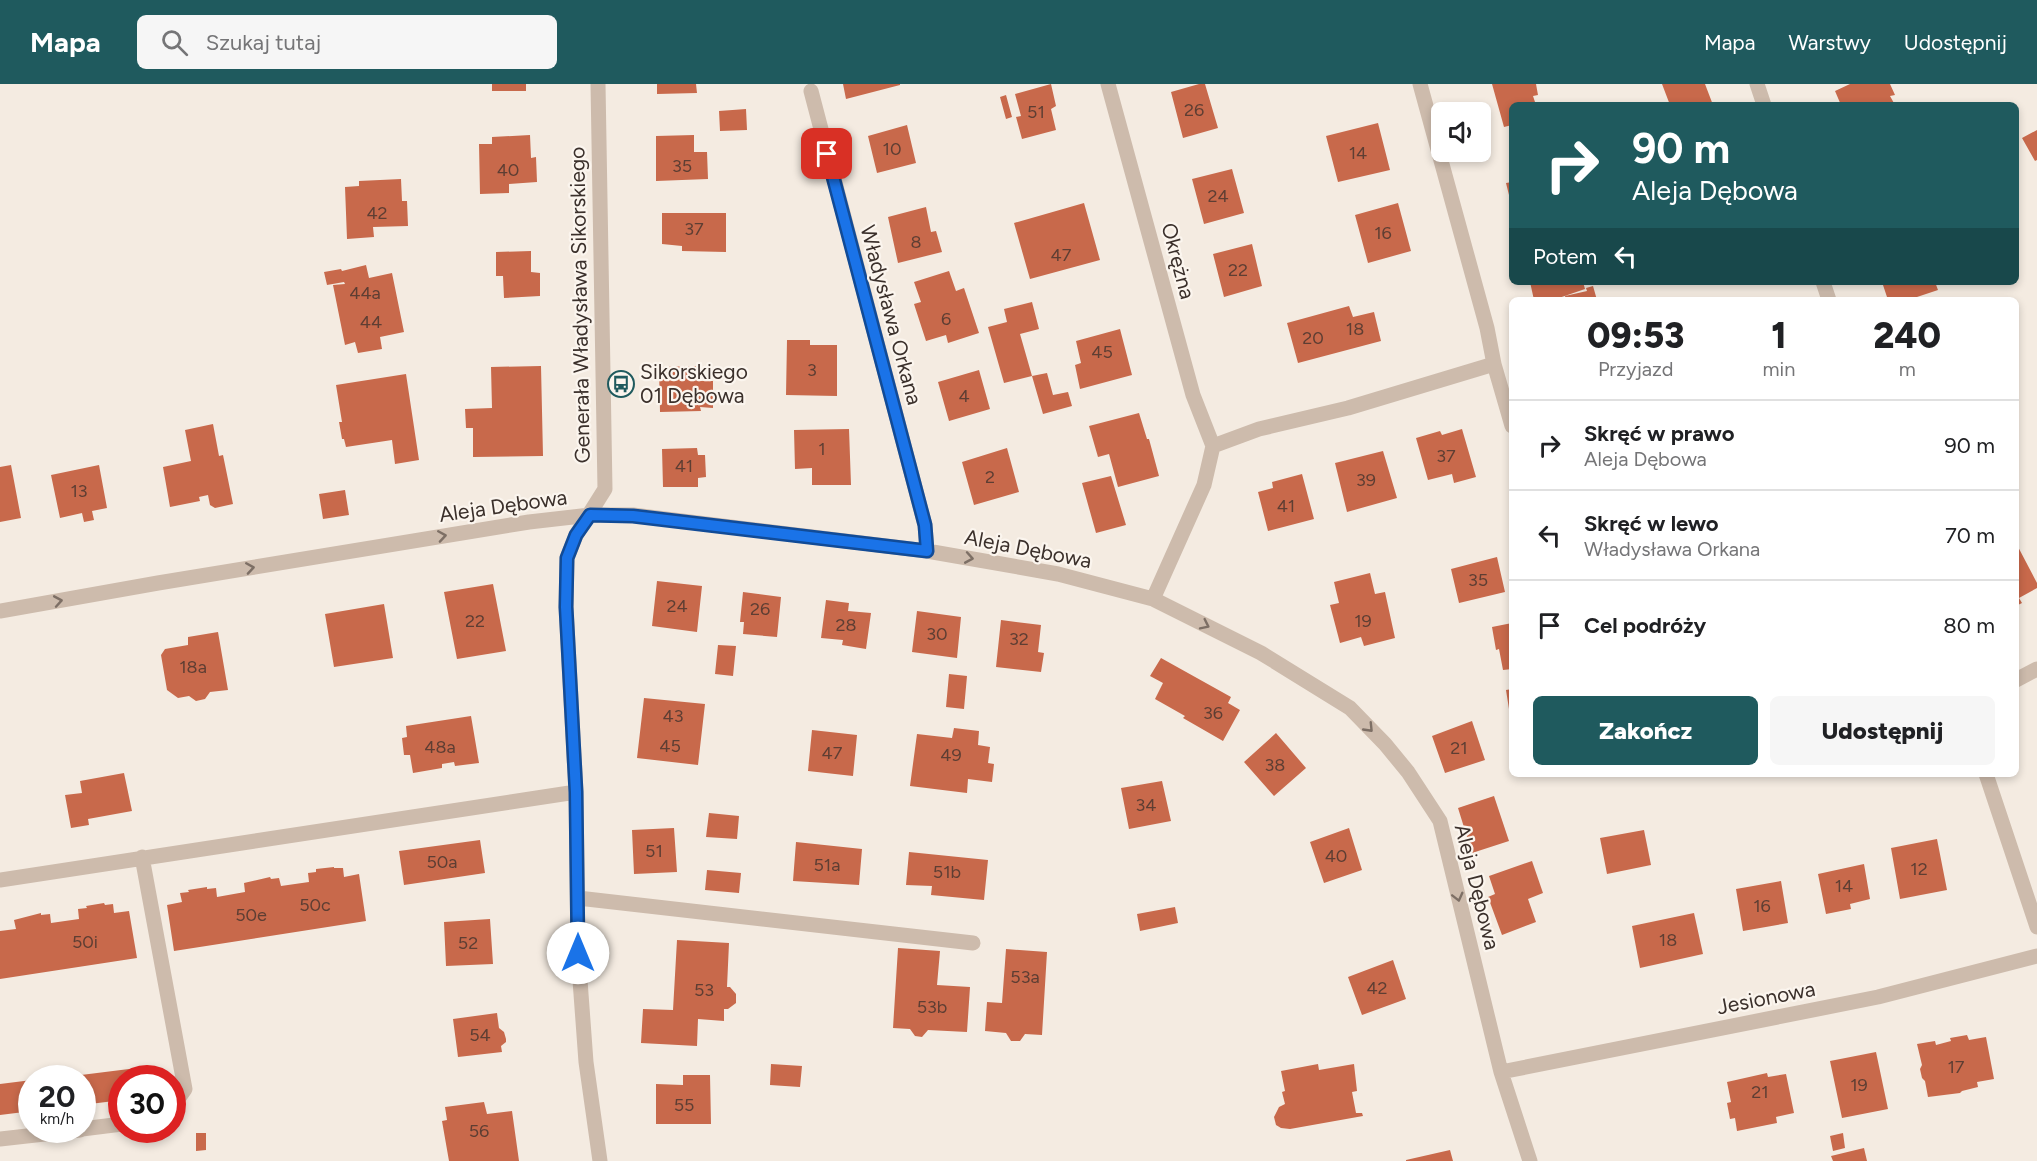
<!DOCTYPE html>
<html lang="pl">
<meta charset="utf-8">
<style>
body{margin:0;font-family:Figtree,sans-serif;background:#f6f6f6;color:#202124;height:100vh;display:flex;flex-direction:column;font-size:22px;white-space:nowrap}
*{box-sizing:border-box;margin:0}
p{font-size:20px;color:#757577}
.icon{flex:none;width:33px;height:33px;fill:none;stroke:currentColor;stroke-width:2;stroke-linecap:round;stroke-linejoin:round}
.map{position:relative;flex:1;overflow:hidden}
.side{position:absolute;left:1509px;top:213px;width:510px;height:480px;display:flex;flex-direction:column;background:#fff;border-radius:9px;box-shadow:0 3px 9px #0003}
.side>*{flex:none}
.banner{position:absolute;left:1509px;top:18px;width:510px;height:183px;border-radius:9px;box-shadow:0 3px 9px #0003;background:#1f5a5e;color:#fff;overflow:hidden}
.buttons{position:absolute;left:1431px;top:18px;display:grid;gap:12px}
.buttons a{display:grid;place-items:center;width:60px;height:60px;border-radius:9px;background:#fff;box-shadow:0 3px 9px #0003;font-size:30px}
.speed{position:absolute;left:18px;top:981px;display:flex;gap:12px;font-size:30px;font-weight:700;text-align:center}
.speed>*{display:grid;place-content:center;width:78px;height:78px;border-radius:50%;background:#fff;box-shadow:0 3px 9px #0003;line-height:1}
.speed small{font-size:15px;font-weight:400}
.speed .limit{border:9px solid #d22;background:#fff;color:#111}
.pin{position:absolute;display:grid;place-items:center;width:51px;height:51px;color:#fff;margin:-26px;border-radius:12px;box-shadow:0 3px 9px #0006}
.me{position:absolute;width:66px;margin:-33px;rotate:0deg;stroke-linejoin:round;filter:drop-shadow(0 0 4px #0008)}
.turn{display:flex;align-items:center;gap:21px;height:126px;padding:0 24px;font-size:27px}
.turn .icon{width:78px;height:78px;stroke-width:2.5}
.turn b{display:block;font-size:42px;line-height:51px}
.then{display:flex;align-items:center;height:57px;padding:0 24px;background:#0003;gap:12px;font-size:22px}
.eta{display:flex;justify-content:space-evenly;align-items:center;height:102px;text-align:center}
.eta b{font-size:36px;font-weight:800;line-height:42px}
.button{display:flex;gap:12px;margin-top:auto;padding:12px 24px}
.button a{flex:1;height:69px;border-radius:9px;background:#1f5a5e;color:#fff;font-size:24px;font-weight:800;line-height:69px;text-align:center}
.button a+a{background:#f6f6f6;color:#202124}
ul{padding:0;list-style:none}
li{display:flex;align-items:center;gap:18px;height:90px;padding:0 24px;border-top:2px solid #e0e0e0}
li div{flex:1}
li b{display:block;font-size:22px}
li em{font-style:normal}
header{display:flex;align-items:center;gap:36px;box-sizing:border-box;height:84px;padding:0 30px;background:#1f5a5e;color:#fff}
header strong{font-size:28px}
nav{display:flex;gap:33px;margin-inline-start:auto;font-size:21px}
.search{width:420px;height:54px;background:#f6f6f6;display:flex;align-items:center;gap:15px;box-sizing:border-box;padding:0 21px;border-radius:9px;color:#757577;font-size:22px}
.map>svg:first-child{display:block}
.building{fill:#c8694b}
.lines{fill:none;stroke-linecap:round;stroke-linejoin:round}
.minor{stroke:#cdbbac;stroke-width:15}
.oneway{stroke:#7d6f65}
.route-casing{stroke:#114b97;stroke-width:15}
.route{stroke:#1a73e8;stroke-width:10}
.labels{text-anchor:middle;stroke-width:4.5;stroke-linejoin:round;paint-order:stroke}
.number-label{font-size:18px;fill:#5e3e33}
.street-label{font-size:21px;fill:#3b302b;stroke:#fbf5ee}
.poi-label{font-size:21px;fill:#3b302b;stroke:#fbf5ee;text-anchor:start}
</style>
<header>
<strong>Mapa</strong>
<div class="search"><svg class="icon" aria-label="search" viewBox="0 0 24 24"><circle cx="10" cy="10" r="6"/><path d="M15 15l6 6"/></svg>Szukaj tutaj</div>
<nav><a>Mapa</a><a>Warstwy</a><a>Udostępnij</a></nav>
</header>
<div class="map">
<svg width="2037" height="1077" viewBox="0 0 2037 1077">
<rect width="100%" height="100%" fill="#f4ebe1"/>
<!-- building -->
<path class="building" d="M 492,0 L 526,0 L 526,7 L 492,7 Z
M 657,0 L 696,0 L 697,9 L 657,10 Z
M 843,0 L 900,0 L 900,1 L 846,15 Z
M 1051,0 L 1056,22 L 1051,25 L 1056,46 L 1022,55 L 1016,33 L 1021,32 L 1015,10 Z
M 1199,0 L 1205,0 L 1218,44 L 1183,54 L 1171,8 Z
M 1492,0 L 1536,0 L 1538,11 L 1533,12 L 1536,21 L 1512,21 L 1512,41 L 1504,43 Z
M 1662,0 L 1705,0 L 1713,21 L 1670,21 Z
M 1850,0 L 1890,0 L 1895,11 L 1890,12 L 1895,21 L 1841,21 L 1835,7 Z
M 1006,11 L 1012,33 L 1006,35 L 1000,13 Z
M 746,25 L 747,46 L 720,47 L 719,27 Z
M 1378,39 L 1390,86 L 1338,98 L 1326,52 Z
M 907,41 L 916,79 L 877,89 L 868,52 Z
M 2037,46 L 2037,76 L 2035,77 L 2022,54 Z
M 530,51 L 531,74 L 536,73 L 537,98 L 509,100 L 509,109 L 480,110 L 479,60 L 492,60 L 492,53 Z
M 694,51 L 694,68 L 707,68 L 708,95 L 656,97 L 656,52 Z
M 1232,85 L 1244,129 L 1204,140 L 1192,95 Z
M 401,95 L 402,117 L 407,117 L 408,142 L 373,143 L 374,153 L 347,155 L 345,103 L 359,102 L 359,97 Z
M 1512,98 L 1512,119 L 1511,119 L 1506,99 Z
M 1084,119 L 1100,176 L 1030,195 L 1014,139 Z
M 1398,119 L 1411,167 L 1368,179 L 1355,131 Z
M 926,123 L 931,148 L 936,147 L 942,168 L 898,179 L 888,133 Z
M 662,129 L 726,129 L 726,168 L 682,167 L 682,162 L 662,160 Z
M 1252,160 L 1262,202 L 1224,213 L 1213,170 Z
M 531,167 L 531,188 L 540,189 L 540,212 L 504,214 L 503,192 L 496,192 L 496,168 Z
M 366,181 L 369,194 L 392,189 L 404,248 L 380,253 L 382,265 L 358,269 L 355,258 L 345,261 L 333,201 L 345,200 L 344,198 L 327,201 L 324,188 L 341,185 L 342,187 Z
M 949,187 L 956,207 L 964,204 L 979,249 L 948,259 L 946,251 L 926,257 L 914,220 L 921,218 L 914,198 Z
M 1530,198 L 1583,198 L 1585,205 L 1553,216 L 1534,216 Z
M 1882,198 L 1935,198 L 1938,206 L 1908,216 L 1888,216 Z
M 1593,202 L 1597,216 L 1566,216 L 1565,212 L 1587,207 L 1586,204 Z
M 1032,218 L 1039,245 L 1020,250 L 1032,292 L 1004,299 L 988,243 L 1007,238 L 1004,225 Z
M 1349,222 L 1353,233 L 1374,228 L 1381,257 L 1298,279 L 1287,239 Z
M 1120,245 L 1132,291 L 1080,305 L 1075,281 L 1081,279 L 1076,257 Z
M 787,256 L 810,256 L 810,261 L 837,261 L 837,312 L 786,311 Z
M 541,282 L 543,372 L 473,373 L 473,344 L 466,344 L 465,325 L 492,324 L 491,283 Z
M 699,282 L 700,297 L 713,297 L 713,324 L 700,323 L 701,327 L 660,328 L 659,283 Z
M 979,286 L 990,325 L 949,337 L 938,298 Z
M 1047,289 L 1053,311 L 1068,308 L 1072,322 L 1043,330 L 1032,292 Z
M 406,290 L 419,376 L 395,380 L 392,356 L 346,363 L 344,355 L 342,355 L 339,338 L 342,338 L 336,301 Z
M 1139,329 L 1147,355 L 1149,355 L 1159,392 L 1118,403 L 1109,370 L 1098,373 L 1089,342 Z
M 213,340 L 219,372 L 223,371 L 233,420 L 215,424 L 210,421 L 208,411 L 199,413 L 200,417 L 170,423 L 163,383 L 191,377 L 185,346 Z
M 849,345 L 851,401 L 812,401 L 812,384 L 795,385 L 794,346 Z
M 1462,345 L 1476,393 L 1454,399 L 1452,390 L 1428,396 L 1416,354 L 1440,347 L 1442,351 Z
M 697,364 L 698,371 L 705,371 L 706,393 L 698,394 L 698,403 L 663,403 L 662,365 Z
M 1007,364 L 1019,408 L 974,421 L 962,378 Z
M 1383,367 L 1397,414 L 1347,428 L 1335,379 Z
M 11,381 L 21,434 L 0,438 L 0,383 Z
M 99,381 L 107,424 L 92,427 L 94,436 L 84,438 L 82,429 L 60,434 L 51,391 Z
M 1302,390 L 1314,435 L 1268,447 L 1258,408 L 1273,404 L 1272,398 Z
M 1111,392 L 1126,441 L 1096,449 L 1082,399 Z
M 345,406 L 349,431 L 323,435 L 319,410 Z
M 2016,459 L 2037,499 L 2037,504 L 2019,514 L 2022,519 L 2016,522 Z
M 1497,473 L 1505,508 L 1459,519 L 1451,485 Z
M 1370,489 L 1375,510 L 1385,508 L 1395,554 L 1364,562 L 1361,553 L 1340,559 L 1330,521 L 1339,519 L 1334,498 Z
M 657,497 L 702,502 L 697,548 L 652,542 Z
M 493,500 L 506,567 L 457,575 L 444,508 Z
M 743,508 L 781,513 L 777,553 L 743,550 L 744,538 L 740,538 Z
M 826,516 L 849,519 L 848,527 L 871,529 L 866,565 L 842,561 L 843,556 L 821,554 Z
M 384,520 L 393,574 L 334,583 L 325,530 Z
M 917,527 L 961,533 L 957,574 L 912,568 Z
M 1001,536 L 1041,541 L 1038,568 L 1044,569 L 1041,588 L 996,583 Z
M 1512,539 L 1512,585 L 1503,586 L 1499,565 L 1496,566 L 1492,543 Z
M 218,548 L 228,606 L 210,608 L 205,615 L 196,617 L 189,612 L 178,614 L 167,606 L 161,571 L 165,565 L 188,561 L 188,553 Z
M 718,561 L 736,562 L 733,592 L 715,590 Z
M 1161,574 L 1231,613 L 1228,619 L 1240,626 L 1223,657 L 1183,634 L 1185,632 L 1155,615 L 1163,599 L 1150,592 Z
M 949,590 L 967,592 L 964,625 L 946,623 Z
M 1512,605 L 1512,625 L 1509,625 L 1506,606 Z
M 644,614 L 705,620 L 698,681 L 637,674 Z
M 471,632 L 479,679 L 455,682 L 454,678 L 442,680 L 442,684 L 413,689 L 410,671 L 404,671 L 402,654 L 407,653 L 406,642 Z
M 1472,637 L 1485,676 L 1445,689 L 1432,652 Z
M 954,644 L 979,647 L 978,661 L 990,663 L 988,679 L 994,680 L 992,698 L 968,695 L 967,709 L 910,702 L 917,650 L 952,654 Z
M 812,646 L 857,651 L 853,692 L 808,687 Z
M 1276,649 L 1306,684 L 1274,712 L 1244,678 Z
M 124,689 L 132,727 L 88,735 L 89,741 L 71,744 L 65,711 L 82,709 L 80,697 Z
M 1162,697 L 1171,737 L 1129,745 L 1121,704 Z
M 1494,712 L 1509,757 L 1472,769 L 1458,724 Z
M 709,729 L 739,732 L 737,755 L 706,753 Z
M 674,744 L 677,788 L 634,790 L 632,746 Z
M 1349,744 L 1362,786 L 1324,799 L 1310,758 Z
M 1644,746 L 1651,781 L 1607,790 L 1600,754 Z
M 1937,755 L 1947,806 L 1900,815 L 1891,764 Z
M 480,756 L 485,789 L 404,801 L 399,767 Z
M 796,758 L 862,765 L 859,801 L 793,797 Z
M 909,768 L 988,776 L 984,816 L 931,811 L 932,802 L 906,801 Z
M 1532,777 L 1543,809 L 1528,815 L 1536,838 L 1502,851 L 1488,813 L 1495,810 L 1489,792 Z
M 1864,780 L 1870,815 L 1850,820 L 1851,825 L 1826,830 L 1818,790 Z
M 334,783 L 334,784 L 343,784 L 344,793 L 359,790 L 366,837 L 174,867 L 167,821 L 182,818 L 180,809 L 189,808 L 188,806 L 207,803 L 207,805 L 216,804 L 217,813 L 245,808 L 244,799 L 270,793 L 271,795 L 279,794 L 281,802 L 309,798 L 308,789 L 316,788 L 316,785 Z
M 707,786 L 741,789 L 739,809 L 705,806 Z
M 1781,797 L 1788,839 L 1743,847 L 1736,805 Z
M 104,819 L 105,821 L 113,820 L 114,829 L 129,827 L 137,874 L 0,895 L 0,847 L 16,845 L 14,836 L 41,829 L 41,831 L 50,830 L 51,839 L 79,835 L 78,825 L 87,824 L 86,822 Z
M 1175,823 L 1178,839 L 1140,847 L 1137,830 Z
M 1694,829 L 1703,870 L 1640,884 L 1632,842 Z
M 490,835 L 493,880 L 446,882 L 444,838 Z
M 677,856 L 729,859 L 727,903 L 730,903 L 736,910 L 736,919 L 728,925 L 724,925 L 724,937 L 698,935 L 697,962 L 641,959 L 643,925 L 673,926 Z
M 898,864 L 940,867 L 937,901 L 970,903 L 967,948 L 928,946 L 922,953 L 915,952 L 910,945 L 893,944 Z
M 1006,865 L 1047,868 L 1042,951 L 1025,950 L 1020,957 L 1011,957 L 1006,949 L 985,947 L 987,918 L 1002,919 Z
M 1393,876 L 1406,915 L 1362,931 L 1348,893 Z
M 497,929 L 499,944 L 504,948 L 506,955 L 506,958 L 501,962 L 502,968 L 458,973 L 453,935 Z
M 1967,951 L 1969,956 L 1986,953 L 1994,995 L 1977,998 L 1978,1003 L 1962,1007 L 1960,1009 L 1928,1013 L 1925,997 L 1922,994 L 1920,985 L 1922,981 L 1917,960 L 1935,957 L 1936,961 L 1951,957 L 1950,954 Z
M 1876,968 L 1888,1025 L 1842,1034 L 1830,977 Z
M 771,980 L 802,982 L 800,1003 L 770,1001 Z
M 1318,980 L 1319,986 L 1354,980 L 1357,1007 L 1352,1008 L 1356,1029 L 1362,1029 L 1363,1032 L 1290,1045 L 1281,1044 L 1276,1041 L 1274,1033 L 1279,1023 L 1285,1020 L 1282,1008 L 1285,1007 L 1281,987 Z
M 153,982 L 155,994 L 122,994 L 122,1016 L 82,1021 L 82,994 L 57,994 Z
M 1767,989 L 1768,993 L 1786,990 L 1794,1029 L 1776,1033 L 1777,1039 L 1737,1047 L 1735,1034 L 1730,1035 L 1727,1019 L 1731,1018 L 1727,998 Z
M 683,991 L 710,991 L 711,1040 L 656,1040 L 656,1000 L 683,1001 Z
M 32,996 L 32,1027 L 0,1031 L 0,1000 Z
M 484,1018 L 487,1030 L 512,1027 L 519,1077 L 449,1077 L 442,1037 L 447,1036 L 445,1023 Z
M 196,1049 L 206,1049 L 206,1066 L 196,1067 Z
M 1843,1049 L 1845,1064 L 1833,1067 L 1830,1052 Z
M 1864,1064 L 1867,1077 L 1833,1077 L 1831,1072 Z
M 1450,1066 L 1453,1077 L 1406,1077 L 1406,1076 Z"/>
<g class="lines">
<!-- minor -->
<path class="minor" d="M 598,0 L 605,405 L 576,451 L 567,474 L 566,523 L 576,708 L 578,869 L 586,978 L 600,1077
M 1108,0 L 1193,311 L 1213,362 L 1204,401 L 1153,515
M 1757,0 L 1764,21
M 811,7 L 911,388 L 925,441 L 927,467
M 1823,198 L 1829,216
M 1494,280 L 1512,342
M 1213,362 L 1259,345 L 1348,324 L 1494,280 L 1487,244 L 1420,0
M 0,527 L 158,499 L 529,438 L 590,431 L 633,431 L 927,467 L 1058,490 L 1153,515 L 1261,569 L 1350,624 L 1385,660 L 1408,688 L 1440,737 L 1501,988 L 1530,1077
M 2016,596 L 2037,585
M 1986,690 L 2037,843
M 142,773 L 185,1005 L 172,1023
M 0,796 L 576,708
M 578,814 L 973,859
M 1501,988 L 1878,913 L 2037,872
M 82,1045 L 122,1040
M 0,1055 L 80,1046"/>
</g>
<!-- one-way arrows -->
<defs><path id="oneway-chevron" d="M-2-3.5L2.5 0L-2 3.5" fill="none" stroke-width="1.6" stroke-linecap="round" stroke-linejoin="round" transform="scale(1.5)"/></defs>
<g class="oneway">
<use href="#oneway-chevron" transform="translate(442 452) rotate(-9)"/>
<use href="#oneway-chevron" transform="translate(969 474) rotate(10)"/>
<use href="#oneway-chevron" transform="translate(250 484) rotate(-9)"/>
<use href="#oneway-chevron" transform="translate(58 517) rotate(-10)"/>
<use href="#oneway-chevron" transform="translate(1205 541) rotate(26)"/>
<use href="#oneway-chevron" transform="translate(1369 644) rotate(46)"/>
<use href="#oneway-chevron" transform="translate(1458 813) rotate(76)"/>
</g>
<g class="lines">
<defs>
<path id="route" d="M 578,869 L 576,708 L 566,523 L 567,474 L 576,451 L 590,431 L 633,432 L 927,467 L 925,441 L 827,70"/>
</defs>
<!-- route casing -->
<use href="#route" class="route-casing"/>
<!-- route -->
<use href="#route" class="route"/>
</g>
<!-- icons -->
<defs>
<symbol id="bus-ring" viewBox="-11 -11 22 22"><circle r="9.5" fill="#fbf5ee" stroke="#1f5a5e" stroke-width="1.5"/><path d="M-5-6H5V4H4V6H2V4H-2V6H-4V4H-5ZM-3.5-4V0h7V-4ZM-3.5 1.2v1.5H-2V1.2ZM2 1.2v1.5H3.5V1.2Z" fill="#1f5a5e"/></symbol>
</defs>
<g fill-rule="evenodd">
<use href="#bus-ring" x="606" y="285" width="30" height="30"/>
</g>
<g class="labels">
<!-- number labels -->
<g class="number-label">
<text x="1194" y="32">26</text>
<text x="1036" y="34">51</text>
<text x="892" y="71">10</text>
<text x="1358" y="75">14</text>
<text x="682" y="88">35</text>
<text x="508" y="92">40</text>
<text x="1218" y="118">24</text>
<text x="377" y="135">42</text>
<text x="694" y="151">37</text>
<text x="1383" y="155">16</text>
<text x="916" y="164">8</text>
<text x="1061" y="177">47</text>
<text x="1238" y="192">22</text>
<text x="365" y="215">44a</text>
<text x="946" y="241">6</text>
<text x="371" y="244">44</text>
<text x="1355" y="251">18</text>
<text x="1313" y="260">20</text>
<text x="1102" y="274">45</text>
<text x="812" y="292">3</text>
<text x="964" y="318">4</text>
<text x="822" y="371">1</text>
<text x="1446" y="378">37</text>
<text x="684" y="388">41</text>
<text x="990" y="399">2</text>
<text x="1366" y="402">39</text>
<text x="79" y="413">13</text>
<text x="1286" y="428">41</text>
<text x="1478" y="502">35</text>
<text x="677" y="528">24</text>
<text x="760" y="531">26</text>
<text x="475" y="543">22</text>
<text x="1363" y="543">19</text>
<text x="846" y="547">28</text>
<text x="937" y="556">30</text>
<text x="1019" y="561">32</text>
<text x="193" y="589">18a</text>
<text x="1213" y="635">36</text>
<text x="673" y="638">43</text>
<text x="670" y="668">45</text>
<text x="440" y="669">48a</text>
<text x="1459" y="670">21</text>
<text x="832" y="675">47</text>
<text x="951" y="677">49</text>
<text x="1275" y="687">38</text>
<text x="1146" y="727">34</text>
<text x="654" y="773">51</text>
<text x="1336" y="778">40</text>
<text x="442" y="784">50a</text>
<text x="827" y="787">51a</text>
<text x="1919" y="791">12</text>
<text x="947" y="794">51b</text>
<text x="1844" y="808">14</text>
<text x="315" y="827">50c</text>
<text x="1762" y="828">16</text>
<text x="251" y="837">50e</text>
<text x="1668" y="862">18</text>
<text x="85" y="864">50i</text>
<text x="468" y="865">52</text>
<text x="1025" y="899">53a</text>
<text x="1377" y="910">42</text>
<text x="704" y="912">53</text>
<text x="932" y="929">53b</text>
<text x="480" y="957">54</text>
<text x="1956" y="989">17</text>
<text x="1859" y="1007">19</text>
<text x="1760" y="1014">21</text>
<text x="684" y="1027">55</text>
<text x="479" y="1053">56</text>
</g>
<!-- street labels -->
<g class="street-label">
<text transform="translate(1178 177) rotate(75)" y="7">Okrężna</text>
<text transform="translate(580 221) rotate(-91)" y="7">Generała Władysława Sikorskiego</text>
<text transform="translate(891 231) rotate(75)" y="7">Władysława Orkana</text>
<text transform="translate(503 422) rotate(-8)" y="7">Aleja Dębowa</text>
<text transform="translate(1028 465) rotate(11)" y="7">Aleja Dębowa</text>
<text transform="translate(1477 803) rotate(76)" y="7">Aleja Dębowa</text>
<text transform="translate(1766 914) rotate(-11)" y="7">Jesionowa</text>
</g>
<!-- poi labels -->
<g class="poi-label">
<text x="640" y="295">Sikorskiego<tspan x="640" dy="24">01 Dębowa</tspan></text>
</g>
</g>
</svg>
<div class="buttons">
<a><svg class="icon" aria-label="sound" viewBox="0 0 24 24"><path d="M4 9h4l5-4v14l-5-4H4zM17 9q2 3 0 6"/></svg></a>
</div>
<div class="speed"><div>20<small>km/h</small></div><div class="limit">30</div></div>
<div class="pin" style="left:827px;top:70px;background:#d93025"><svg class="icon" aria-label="arrive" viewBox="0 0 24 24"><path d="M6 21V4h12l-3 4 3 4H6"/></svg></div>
<svg class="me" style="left:578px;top:869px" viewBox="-20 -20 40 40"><circle r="19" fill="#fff"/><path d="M0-13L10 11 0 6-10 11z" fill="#1a73e8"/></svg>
<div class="banner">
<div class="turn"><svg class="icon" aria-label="right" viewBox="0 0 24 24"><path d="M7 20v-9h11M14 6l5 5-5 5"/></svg><div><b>90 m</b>Aleja Dębowa</div></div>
<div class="then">Potem<svg class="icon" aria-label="left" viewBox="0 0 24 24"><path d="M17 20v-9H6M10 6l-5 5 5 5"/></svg></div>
</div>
<section class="side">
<div class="eta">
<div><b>09:53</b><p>Przyjazd</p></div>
<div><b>1</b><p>min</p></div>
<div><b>240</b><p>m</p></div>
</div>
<ul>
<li><svg class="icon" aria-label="right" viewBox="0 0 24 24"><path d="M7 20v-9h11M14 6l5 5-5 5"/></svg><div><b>Skręć w prawo</b><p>Aleja Dębowa</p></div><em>90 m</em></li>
<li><svg class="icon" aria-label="left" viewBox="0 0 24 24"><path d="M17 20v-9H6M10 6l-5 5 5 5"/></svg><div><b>Skręć w lewo</b><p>Władysława Orkana</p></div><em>70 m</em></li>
<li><svg class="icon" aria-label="arrive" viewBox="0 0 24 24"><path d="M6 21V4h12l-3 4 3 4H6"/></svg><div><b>Cel podróży</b></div><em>80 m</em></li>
</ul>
<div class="button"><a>Zakończ</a><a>Udostępnij</a></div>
</section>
</div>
